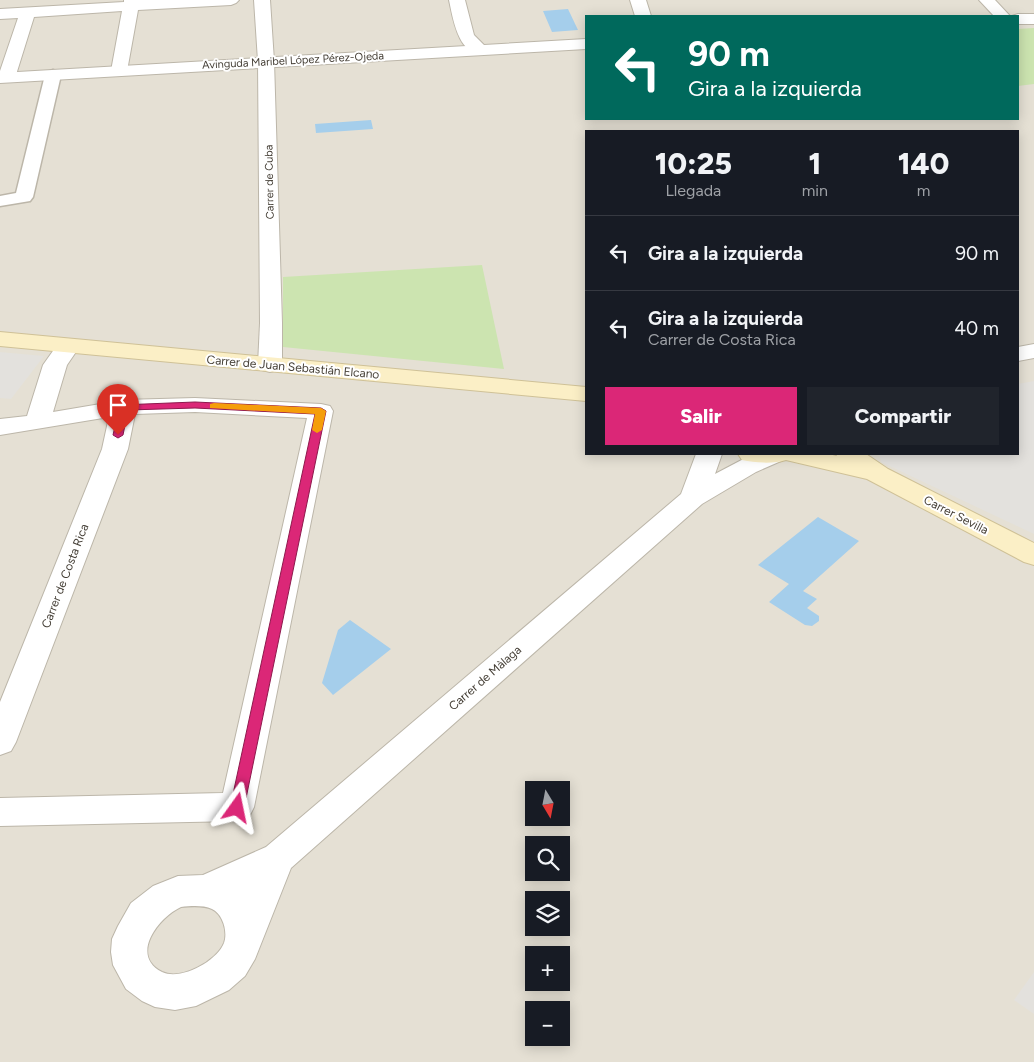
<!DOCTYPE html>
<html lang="es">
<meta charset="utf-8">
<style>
body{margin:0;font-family:Figtree,sans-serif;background:#20242c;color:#f1f3f6;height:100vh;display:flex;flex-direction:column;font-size:19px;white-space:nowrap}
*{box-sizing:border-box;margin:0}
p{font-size:16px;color:#9ea1a6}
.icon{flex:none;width:28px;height:28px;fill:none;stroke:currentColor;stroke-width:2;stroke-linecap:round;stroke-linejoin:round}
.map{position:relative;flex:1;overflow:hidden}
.sheet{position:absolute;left:585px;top:130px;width:434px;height:325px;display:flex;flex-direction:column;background:#171b24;border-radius:0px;box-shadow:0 2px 12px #0003}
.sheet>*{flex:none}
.banner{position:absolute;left:585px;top:15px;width:434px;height:105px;border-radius:0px;box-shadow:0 2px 12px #0003;background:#00695c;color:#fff;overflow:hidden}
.needle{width:32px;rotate:170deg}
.controls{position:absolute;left:525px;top:781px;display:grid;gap:10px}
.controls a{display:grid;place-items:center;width:45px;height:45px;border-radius:0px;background:#171b24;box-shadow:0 2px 12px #0003;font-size:25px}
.pin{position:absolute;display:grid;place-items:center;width:42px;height:42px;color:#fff;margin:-51px -21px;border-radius:50% 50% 50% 0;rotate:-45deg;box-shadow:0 0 5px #0007}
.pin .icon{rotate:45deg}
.me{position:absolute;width:55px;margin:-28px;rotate:12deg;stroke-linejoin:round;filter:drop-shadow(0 0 4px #0008)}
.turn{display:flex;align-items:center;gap:18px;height:105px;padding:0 20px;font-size:22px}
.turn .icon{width:65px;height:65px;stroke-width:2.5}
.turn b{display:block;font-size:35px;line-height:42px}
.eta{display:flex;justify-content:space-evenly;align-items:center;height:85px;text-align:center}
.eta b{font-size:30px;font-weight:800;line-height:35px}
.action{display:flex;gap:10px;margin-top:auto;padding:10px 20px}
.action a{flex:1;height:58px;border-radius:0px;background:#db2777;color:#fff;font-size:20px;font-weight:800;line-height:58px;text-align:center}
.action a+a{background:#20242c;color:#f1f3f6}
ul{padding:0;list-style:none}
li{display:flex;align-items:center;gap:15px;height:75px;padding:0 20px;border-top:1px solid #363941}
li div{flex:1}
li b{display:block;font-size:19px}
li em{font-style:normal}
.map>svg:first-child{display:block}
.residential{fill:#e5e0d4;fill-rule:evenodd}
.green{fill:#cce4b0}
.parking{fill:#e3e1dd}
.water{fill:#a5ceeb}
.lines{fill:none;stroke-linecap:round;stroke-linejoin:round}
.service-casing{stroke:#bcb6a9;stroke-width:3}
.pedestrian-casing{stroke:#bcb6a9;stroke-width:2}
.minor-casing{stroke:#bcb6a9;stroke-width:2}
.tertiary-casing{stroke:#bcb6a9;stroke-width:2}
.secondary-casing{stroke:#cfc197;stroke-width:2}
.service{fill:#fff;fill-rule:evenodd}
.pedestrian{fill:#fff;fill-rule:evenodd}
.minor{fill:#fff;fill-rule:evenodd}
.tertiary{fill:#fff;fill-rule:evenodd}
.secondary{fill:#fbefc6;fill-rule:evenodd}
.route{fill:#db2777;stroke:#8e194d}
.slow{fill:#f59e0b}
.labels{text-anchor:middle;stroke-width:4;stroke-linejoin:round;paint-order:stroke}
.far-street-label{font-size:11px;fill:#443e35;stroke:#fff}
.street-label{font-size:12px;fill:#443e35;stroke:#fff}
</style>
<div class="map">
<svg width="1034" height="1062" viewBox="0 0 1034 1062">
<rect width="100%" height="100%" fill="#f2eee5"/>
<!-- residential -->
<path class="residential" d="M 0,0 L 1034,0 L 1034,1062 L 0,1062 ZM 586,16 L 1018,16 L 1018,119 L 586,119 ZM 586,131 L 1018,131 L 1018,454 L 586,454 ZM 534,790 L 561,790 L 561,818 L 534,818 ZM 534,845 L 561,845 L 561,872 L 534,872 ZM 534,900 L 561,900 L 561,928 L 534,928 ZM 534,955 L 561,955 L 561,982 L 534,982 ZM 534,1010 L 561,1010 L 561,1038 L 534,1038 Z"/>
<!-- green -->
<path class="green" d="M 1034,28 L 1034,84 L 1018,86 L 1018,29 Z
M 482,265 L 504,369 L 283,347 L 283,277 Z"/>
<!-- parking -->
<path class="parking" d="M 0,352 L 44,356 L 11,399 L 0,398 Z
M 1034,381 L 1034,534 L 881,462 L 879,454 L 1018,454 L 1018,384 Z
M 1034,972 L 1034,1014 L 1014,1000 Z"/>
<!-- water -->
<path class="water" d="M 568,9 L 578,30 L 552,32 L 543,11 Z
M 371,120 L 373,129 L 316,133 L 315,124 Z
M 818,517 L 859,541 L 803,591 L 817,599 L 807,608 L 819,616 L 819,621 L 812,626 L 805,625 L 769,602 L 789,584 L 758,565 Z
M 350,620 L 391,649 L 333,695 L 322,683 L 338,630 Z"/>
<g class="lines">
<defs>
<path id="service" d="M 53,70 L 58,72 L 61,75 L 33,197 L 30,201 L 0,206 L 0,196 L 16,193 L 45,75 L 48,72 Z"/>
<path id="pedestrian" d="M 271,316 L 279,318 L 282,323 L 282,365 L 278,370 L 270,372 L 262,370 L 258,365 L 260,323 L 263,318 Z"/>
<path id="minor" d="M 124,0 L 239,0 L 236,3 L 231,5 L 138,10 L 127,71 L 125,75 L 113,75 L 111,71 L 122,11 L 34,17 L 15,78 L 12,82 L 0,82 L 0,71 L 18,18 L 0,19 L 0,9 L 124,2 Z
M 254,0 L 270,0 L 274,61 L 282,323 L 279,328 L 271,330 L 263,328 L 260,323 L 258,61 Z
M 449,0 L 465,0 L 474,35 L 489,50 L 487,53 C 459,60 453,19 449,0 Z
M 630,0 L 646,0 L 651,16 L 635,16 Z
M 979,0 L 995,0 L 1010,16 L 994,16 Z
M 68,339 L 76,341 L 80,346 L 67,365 L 53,412 L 124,400 L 195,398 L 321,404 L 330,406 L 333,411 L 254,807 L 249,817 L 237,821 L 0,826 L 0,798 L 223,793 L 307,418 L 195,412 L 135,414 L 128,449 L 16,742 L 11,751 L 0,755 L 0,702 L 102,449 L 109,417 L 0,435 L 0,419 L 27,416 L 43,365 L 60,341 Z
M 1034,344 L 1034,358 L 1018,361 L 1018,347 Z
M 696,454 L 722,454 L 715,474 L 753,454 L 785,455 L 781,461 L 756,472 L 702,504 L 291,868 L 255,959 L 245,976 L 229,990 L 196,1006 L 175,1010 L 155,1007 L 142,1001 L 126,989 L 113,965 L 111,952 L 112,939 L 118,926 L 131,903 L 153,886 L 178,876 L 203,875 L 266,847 L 681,494 ZM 181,907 C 191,906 203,905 212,909 C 223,914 228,932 224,943 C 217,961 181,981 162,972 C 129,955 159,917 181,907 Z"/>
<path id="tertiary" d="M 1018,14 L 1034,14 L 1034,24 L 1018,24 L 1018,16 L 1012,16 Z
M 586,39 L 586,49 L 0,83 L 0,73 Z"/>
<path id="secondary" d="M 0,332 L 586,387 L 586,401 L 0,346 Z
M 738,454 L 828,454 L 837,456 L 836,454 L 866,454 L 888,469 L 1034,543 L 1034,565 L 1024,562 L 867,479 L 786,460 C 773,464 756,463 742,460 Z"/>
</defs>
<!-- service casing -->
<use href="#service" class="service-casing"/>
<!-- pedestrian casing -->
<use href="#pedestrian" class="pedestrian-casing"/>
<!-- minor casing -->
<use href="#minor" class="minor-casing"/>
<!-- tertiary casing -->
<use href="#tertiary" class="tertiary-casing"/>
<!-- secondary casing -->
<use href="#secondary" class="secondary-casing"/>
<!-- service -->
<use href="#service" class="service"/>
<!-- pedestrian -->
<use href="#pedestrian" class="pedestrian"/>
<!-- minor -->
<use href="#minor" class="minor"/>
<!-- tertiary -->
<use href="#tertiary" class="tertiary"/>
<!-- secondary -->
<use href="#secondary" class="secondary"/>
</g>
<!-- route -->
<path class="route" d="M 195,402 L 321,408 L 326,411 L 244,808 L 242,812 L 237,813 L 232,812 L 230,808 L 315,414 L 195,408 L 128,410 L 123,435 L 118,438 L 113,435 L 120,405 Z"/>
<!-- slow -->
<path class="slow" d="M 214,403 L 321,408 L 326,411 L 322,430 L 317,433 L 312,430 L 315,414 L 210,408 L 210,404 Z"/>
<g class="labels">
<!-- far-street labels -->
<g class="far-street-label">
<text transform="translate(293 60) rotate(-3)" y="4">Avinguda Maribel López Pérez-Ojeda</text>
<text transform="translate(269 182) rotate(-91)" y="4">Carrer de Cuba</text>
</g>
<!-- street labels -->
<g class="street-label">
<text transform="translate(293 367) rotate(5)" y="4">Carrer de Juan Sebastián Elcano</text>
<text transform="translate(956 515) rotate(27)" y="4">Carrer Sevilla</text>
<text transform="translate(65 576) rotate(-69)" y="4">Carrer de Costa Rica</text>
<text transform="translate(485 678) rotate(-41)" y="4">Carrer de Màlaga</text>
</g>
</g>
</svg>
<div class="controls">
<a><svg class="needle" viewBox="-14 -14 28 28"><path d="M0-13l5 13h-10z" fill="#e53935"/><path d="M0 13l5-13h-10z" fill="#9ea1a6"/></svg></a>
<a><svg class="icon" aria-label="search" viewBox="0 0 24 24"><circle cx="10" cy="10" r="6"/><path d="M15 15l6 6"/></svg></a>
<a><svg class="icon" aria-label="layers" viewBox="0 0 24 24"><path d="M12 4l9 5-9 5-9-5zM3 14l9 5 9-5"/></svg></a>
<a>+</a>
<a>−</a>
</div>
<div class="pin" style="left:118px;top:435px;background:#d93025"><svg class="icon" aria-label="arrive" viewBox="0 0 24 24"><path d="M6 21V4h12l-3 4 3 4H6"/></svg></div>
<svg class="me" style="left:237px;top:808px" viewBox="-20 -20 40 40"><path d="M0-17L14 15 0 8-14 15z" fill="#db2777" stroke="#fff" stroke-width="4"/></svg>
<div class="banner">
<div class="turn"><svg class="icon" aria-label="left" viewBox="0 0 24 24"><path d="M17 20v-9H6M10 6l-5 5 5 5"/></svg><div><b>90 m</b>Gira a la izquierda</div></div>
</div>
<section class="sheet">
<div class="eta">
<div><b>10:25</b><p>Llegada</p></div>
<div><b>1</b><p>min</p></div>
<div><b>140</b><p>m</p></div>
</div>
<ul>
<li><svg class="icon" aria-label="left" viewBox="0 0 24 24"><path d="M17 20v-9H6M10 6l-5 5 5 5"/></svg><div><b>Gira a la izquierda</b></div><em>90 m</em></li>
<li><svg class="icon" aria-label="left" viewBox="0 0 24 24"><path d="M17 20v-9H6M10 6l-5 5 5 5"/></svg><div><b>Gira a la izquierda</b><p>Carrer de Costa Rica</p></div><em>40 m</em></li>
</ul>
<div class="action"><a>Salir</a><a>Compartir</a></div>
</section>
</div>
